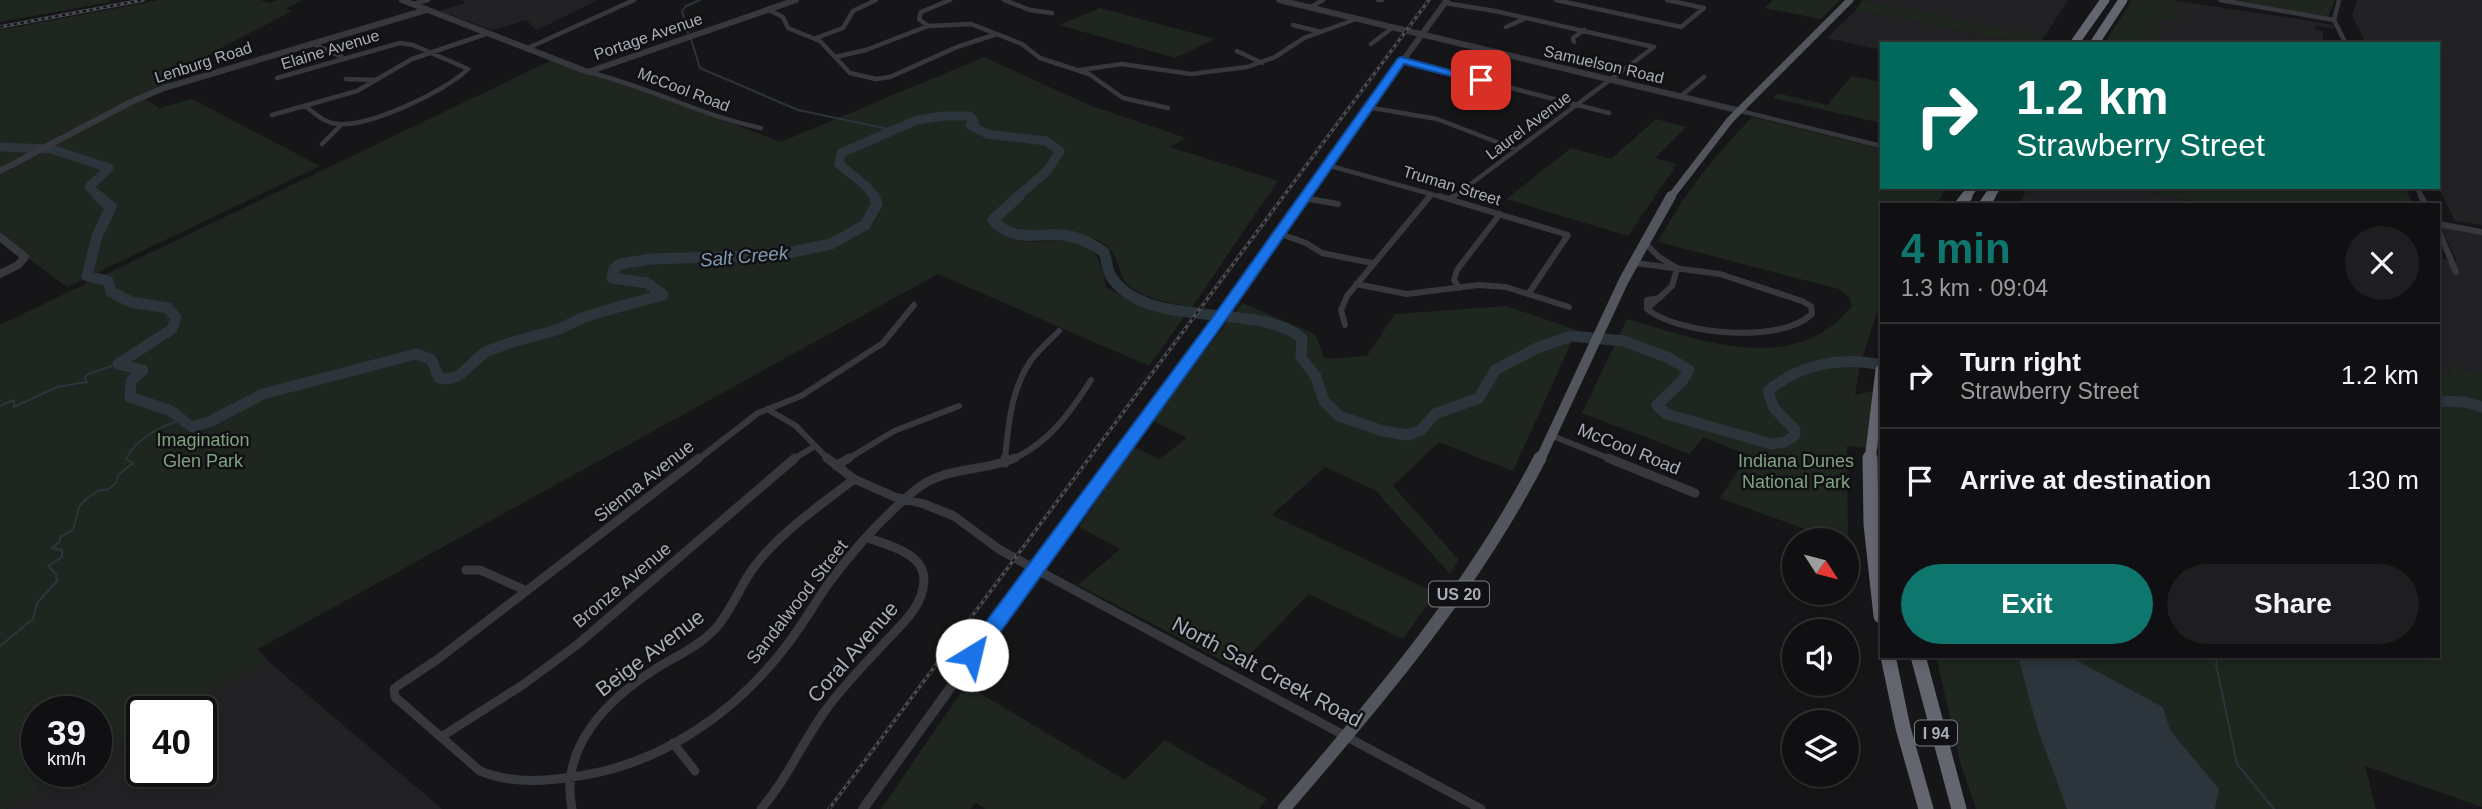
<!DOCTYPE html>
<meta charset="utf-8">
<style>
body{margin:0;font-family:Helvetica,sans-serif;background:#1e1e20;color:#f1f3f6;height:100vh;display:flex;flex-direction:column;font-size:26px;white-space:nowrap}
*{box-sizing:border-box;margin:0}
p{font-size:23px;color:#9c9d9f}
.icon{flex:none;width:38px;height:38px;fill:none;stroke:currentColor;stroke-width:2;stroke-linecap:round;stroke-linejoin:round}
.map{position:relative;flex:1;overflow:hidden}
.side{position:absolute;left:1880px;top:203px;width:560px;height:455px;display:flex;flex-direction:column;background:#101012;border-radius:0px;box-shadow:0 4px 10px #0003,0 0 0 2px #303032}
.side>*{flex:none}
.guide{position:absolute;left:1880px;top:42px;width:560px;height:147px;border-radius:0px;box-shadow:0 4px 10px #0003,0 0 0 2px #303032;background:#00695c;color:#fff;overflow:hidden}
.needle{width:46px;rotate:126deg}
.fabs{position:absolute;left:1782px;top:528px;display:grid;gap:14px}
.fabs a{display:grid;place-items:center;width:77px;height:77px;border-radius:50%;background:#101012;box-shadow:0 4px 10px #0003,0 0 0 2px #303032;font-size:35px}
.speed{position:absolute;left:21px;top:696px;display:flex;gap:14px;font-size:35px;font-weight:700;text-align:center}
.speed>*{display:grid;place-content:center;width:91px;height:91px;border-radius:50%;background:#101012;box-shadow:0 4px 10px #0003,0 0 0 2px #303032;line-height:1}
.speed small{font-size:18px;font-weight:400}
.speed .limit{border:4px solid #111;border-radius:10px;background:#fff;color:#111}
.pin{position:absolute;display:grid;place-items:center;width:60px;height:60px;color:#fff;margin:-30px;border-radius:14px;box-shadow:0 4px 10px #0006}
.me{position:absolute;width:77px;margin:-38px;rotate:36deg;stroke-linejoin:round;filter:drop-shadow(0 0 5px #0008)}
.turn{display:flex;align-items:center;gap:24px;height:147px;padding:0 21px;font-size:32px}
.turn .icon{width:91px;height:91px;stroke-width:2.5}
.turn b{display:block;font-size:49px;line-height:60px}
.round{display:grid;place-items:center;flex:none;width:74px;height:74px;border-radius:37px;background:#1e1e20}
.summary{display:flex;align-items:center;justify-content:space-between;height:119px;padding:0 21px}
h1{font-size:42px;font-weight:700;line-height:52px;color:#0f766e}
.cta{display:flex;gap:14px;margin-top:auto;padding:14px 21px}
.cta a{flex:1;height:80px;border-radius:42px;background:#0f766e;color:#fff;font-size:28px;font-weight:700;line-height:80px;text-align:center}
.cta a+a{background:#1e1e20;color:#f1f3f6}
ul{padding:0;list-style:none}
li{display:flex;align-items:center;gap:21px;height:105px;padding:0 21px;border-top:2px solid #303032}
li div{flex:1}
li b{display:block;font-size:26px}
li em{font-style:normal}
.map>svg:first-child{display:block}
.built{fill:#222225}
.green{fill:#1e261f}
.water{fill:#2c353c}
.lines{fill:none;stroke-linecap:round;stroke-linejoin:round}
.stream{stroke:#2c353c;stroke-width:2}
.river-far1{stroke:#2c353c;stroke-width:9}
.river{stroke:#2c353c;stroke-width:11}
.minor-far2{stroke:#37383d;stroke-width:4.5}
.minor-far1{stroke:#37383d;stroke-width:6}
.minor{stroke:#37383d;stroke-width:9}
.tertiary-far2{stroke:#37383d;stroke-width:6}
.tertiary-far1{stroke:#37383d;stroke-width:8}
.tertiary{stroke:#37383d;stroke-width:10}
.primary-far2{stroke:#53555c;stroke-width:7}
.primary-far1{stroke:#53555c;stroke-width:10}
.primary{stroke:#53555c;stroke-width:13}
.motorway-far2{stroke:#63666e;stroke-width:9}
.motorway-far1{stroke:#63666e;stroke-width:11}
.motorway{stroke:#63666e;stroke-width:15}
.rail-casing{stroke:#4a4c52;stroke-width:3.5}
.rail{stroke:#111113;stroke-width:2;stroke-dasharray:3.5;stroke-linecap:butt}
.route{fill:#1a73e8;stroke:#114b97;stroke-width:2}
.labels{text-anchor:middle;stroke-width:5;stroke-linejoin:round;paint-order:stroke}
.far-street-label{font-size:16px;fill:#a8adb8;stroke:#111113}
.shield{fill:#111113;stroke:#7b7e86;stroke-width:2}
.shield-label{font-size:16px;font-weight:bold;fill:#a8adb8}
.park-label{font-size:18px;fill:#7fa381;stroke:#111113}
.street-label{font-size:18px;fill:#a8adb8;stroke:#111113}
.water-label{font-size:19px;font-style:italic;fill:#7f9bb3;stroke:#111113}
.near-street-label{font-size:21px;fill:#a8adb8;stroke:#111113}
</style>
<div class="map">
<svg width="2482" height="809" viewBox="0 0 2482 809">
<rect width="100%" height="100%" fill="#161618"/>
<!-- built -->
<path class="built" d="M 461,0 L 598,0 L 537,30 L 526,20 L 493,30 L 439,11 L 466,3 Z
M 1862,0 L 2068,0 L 2044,37 Z
M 2171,0 L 2298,19 L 2333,25 L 2333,28 L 2315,26 L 2315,29 L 2323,31 L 2323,44 L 2142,44 L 2151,43 L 2159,30 L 2158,24 L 2163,18 L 2168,19 L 2173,15 Z
M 2357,0 L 2482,0 L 2482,225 L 2455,221 L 2438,186 L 2438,44 L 2366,44 L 2352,15 Z
M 1856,10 L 2025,44 L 1881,44 L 1881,50 L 1827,38 Z
M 2028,187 L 2131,187 L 2206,205 L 2018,205 Z
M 2441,227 L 2482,234 L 2482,374 L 2453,365 L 2450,378 L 2438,375 L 2438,258 L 2457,262 Z
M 268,661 L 442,809 L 6,809 L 71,772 L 96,772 L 96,758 L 142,732 L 142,772 L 201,772 L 201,712 L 177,712 Z"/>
<!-- green -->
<path class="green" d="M 0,0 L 108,0 L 111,2 L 0,22 Z
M 160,0 L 260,0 L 270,3 L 278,0 L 302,0 L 286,9 L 292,11 L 164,78 L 171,83 L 140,96 L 160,108 L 192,99 L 320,166 L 67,287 L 0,237 L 0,30 Z
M 1773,0 L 1840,0 L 1821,19 L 1764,8 Z
M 1862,0 L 2044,37 L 2040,44 L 2025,44 L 1856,10 Z
M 2132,0 L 2171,0 L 2177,3 L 2173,14 L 2177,16 L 2174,19 L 2163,19 L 2159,24 L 2164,27 L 2151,44 L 2104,44 Z
M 2225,0 L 2335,0 L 2328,17 Z
M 1100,8 L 1215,39 L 1175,58 L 1059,25 Z
M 984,57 L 1089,105 L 1186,138 L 1170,147 L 1278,181 L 1192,307 C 1171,303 1147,300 1130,286 C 1118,277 1121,265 1113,253 C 1097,231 1066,234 1043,235 C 1028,235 1019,230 1006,237 C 1050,254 1095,213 1106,287 L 1126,299 L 1186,314 L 1149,366 L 938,274 L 258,649 L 268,661 L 177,712 L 142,712 L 142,732 L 96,758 L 96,712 L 37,712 L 37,772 L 71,772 L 6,809 L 0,809 L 0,325 L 554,59 L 623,82 L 781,142 Z
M 1852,76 L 1881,82 L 1881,123 L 1773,98 L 1777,93 L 1827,105 Z
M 1752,117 L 1881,149 L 1881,187 L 1948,187 L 1935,205 L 1881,205 L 1881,300 L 1860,365 L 1855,395 L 1881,389 L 1881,450 L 1847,446 L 1848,545 L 1846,541 L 1837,541 L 1720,498 L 1748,455 L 1703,437 L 1690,454 L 1582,413 L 1627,319 C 1701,340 1794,378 1852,306 L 1849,297 L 1839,289 L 1658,242 C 1686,191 1712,159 1752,117 Z
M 1656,119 L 1686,127 L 1655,158 L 1677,164 L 1628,236 L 1506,199 L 1571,148 L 1611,159 Z
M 2131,187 L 2404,187 L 2414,205 L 2206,205 Z
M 1242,303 L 1315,334 L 1325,359 L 1367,356 L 1395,314 L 1506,306 L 1577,330 L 1513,471 L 1439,442 L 1393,486 L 1459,560 L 1450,574 L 1375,490 L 1325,467 L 1272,515 L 1436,593 L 1403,639 L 1309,594 L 1237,668 L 1078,585 L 1120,549 L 1079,527 L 1134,447 L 1159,459 L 1187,438 L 1152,420 Z
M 2452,365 L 2482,374 L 2482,807 L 2365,766 L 2376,809 L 2215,809 L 2219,789 L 2170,730 L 2163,707 L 2069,656 L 2438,656 L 2438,371 L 2450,374 Z
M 1936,656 L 2018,656 L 2067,809 L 1976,809 L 1961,765 Z
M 966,685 L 1125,780 L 1165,740 L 1267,799 L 1259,809 L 985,809 L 976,803 L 970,809 L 881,809 Z"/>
<!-- water -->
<path class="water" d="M 2018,656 L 2069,656 L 2163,707 L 2170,730 L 2219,789 L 2215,809 L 2067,809 L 2037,727 Z"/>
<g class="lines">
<!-- stream -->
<path class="stream" d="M 688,33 L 682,11 L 686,6 L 700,0
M 691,39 L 700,68 L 798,110 L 893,130
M 0,406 L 14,400 L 14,407 L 57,387 L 87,382 L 85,377 L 88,374 L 118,364
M 0,646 L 33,619 L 37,603 L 57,581 L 56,574 L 48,566 L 62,557 L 62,550 L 52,548 L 60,541 L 60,537 L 73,530 L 79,507 L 85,500 L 98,491 L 109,489 L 116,483 L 118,475 L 133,463 L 126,459 C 136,438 163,425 184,419
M 2218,656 L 2216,664 L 2237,764 L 2274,809"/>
<!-- river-far1 -->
<path class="river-far1" d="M 0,147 L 51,149 L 109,168 L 89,187 L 101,198
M 875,198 L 867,187 L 839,164 L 841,153 L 917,120 L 943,116 L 970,116 L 974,121 L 970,125 L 987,134 L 1046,141 L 1060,151 L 1047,171 L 1016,198"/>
<!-- river -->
<path class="river" d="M 98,196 L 111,207 L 97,236 L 87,276 L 108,281 L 111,292 L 131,302 L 168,308 L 176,318 L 172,329 L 118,364 L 143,370 L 131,381 L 130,397 L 171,411 L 192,427 L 211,421 L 263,394 L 416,354 L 431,359 L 439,378 C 462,384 470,360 488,351 C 509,342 529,337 550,332 C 560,330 570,323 580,319 C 606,309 635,303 663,295 L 647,283 L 612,278 L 614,269 L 620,264 L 651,259 L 778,255 L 831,244 L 865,225 L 877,204 L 874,196
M 1019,196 L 993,220 C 1013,243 1035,233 1062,235 C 1078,236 1091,243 1104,252 C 1107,260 1107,271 1112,278 C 1149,331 1255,301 1302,338 L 1301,357 L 1316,377 L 1324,401 L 1339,416 L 1383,431 L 1408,435 L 1421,430 L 1435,414 L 1479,398 L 1495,370 L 1537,348 L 1571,336 L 1624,341 L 1669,358 L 1689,370 L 1683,380 L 1657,405 L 1666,414 L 1771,444 L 1785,442 L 1795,435 L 1795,430 L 1774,408 L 1768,391 C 1800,364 1841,356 1881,365
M 2438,401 L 2465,402 L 2482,407"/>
<!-- minor-far2 -->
<path class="minor-far2" d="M 1004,0 L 1030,10 L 1052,13
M 1378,0 L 1382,0
M 1556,0 L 1681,27 L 1704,8
M 1667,0 L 1704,8
M 2220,0 L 2334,20
M 2339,0 L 2334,20 L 2346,44
M 1445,3 L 1495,11 L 1654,47
M 413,4 L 428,0
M 1309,8 L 1323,0
M 769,10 L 783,17 L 788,28 L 820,41 L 850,73 L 876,79 L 890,77 L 957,47 L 997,34
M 1293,25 L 1321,32
M 928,26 L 919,19 L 921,12 L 950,0
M 1506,27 L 1526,18
M 816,38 L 843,28 L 853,11 L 876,0
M 1574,42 L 1573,38 L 1584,30
M 311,43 L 342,57
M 1371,44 L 1392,28
M 528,48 L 634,0
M 1237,51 L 1262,63
M 835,57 L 866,50 L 928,26 L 971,24 L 1022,44 L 1040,58 L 1089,74 L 1123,98 L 1168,108
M 1401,60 L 1609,113
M 1080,70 L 1122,64 L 1191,74 L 1247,67 L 1275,57 L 1304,38 L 1356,19
M 588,72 C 647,86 702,116 761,128
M 277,78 L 400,43 L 413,45 L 468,69 C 446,91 370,127 338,124 C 324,123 316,114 305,106
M 346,79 L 375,80
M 1681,96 L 1704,77
M 1484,103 L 1506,87
M 1367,107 L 1437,119 L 1515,149
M 1741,111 L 1881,146
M 272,115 L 357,91 L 412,59 L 489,33
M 322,144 L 342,124
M 1327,165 L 1445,198
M 2417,187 L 2422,198
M 1429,198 L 1432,194
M 1452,198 L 1654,47"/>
<!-- minor-far1 -->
<path class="minor-far1" d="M 1439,196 L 1568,235 L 1529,293
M 2421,196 L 2426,205
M 1304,198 L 1338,204
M 1450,199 L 1454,196
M 2438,224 L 2482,232
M 2438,229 L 2456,272
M 1278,233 L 1306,243 L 1322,253 L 1372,263
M 1645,243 L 1659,257 L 1677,268
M 1635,263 L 1720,274 L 1802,301 L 1811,306 L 1812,314 C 1781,344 1679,335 1647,309 L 1672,286 L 1677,269
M 1356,284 L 1407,294 L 1478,285 L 1506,287 L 1569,307
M 1459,288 L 1454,280 L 1457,270 L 1500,214
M 1647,309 L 1647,300 L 1660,298
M 1345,325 L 1341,310 L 1347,296 L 1430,196
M 767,409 L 796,426 L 829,460
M 1550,435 L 1613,460
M 697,460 L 758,413 L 801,396 L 883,343 L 914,305
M 792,460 L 815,446
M 846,460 L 894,431 L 959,406
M 1005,460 C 1008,426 1011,388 1032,359 C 1040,349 1050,340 1059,331
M 1011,460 C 1048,444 1070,413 1091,380"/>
<!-- minor -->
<path class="minor" d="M 699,458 L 438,659 L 399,685 L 394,689 L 395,697 L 480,771 C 515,785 548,781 585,775 C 663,762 735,712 783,650 C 800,629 813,606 828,584 C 854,549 885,514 919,487 C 948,466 984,472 1015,458
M 827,458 L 854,479 L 895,497 L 924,504 L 954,516 L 1000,550 L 1481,809
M 1608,458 L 1695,493
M 1005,463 L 1005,458
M 836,466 L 849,458
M 466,570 L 480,570 L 527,591
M 441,737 L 524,684 L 578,644 L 795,458
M 673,743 L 695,771
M 572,809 C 559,746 609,698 657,668 C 676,656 699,646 714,630 C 732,611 739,587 754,567 C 781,531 820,506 854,479
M 761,809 C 787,779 802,743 825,711 C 843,686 865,664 885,642 C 902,624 923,607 924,580 C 924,553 888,545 868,538"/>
<!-- tertiary-far2 -->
<path class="tertiary-far2" d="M 402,0 L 588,72 L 796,0
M 1279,0 L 1741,111
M 0,171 L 131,102 L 164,88 L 426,10
M 1303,198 L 1447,0"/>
<!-- tertiary-far1 -->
<path class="tertiary-far1" d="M 0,237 L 25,257 L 18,265 L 0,274
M 1114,460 L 1215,324 L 1305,196"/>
<!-- tertiary -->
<path class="tertiary" d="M 863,809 L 1116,458"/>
<!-- primary-far2 -->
<path class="primary-far2" d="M 1670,198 L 1730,120 L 1850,0"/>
<!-- primary-far1 -->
<path class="primary-far1" d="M 1540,460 L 1624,280 L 1671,196"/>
<!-- primary -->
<path class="primary" d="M 1284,809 C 1379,699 1473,588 1540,458"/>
<!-- motorway-far2 -->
<path class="motorway-far2" d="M 2074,44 L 2105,0
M 2094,44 L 2123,0
M 1965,198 L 1973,187
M 1989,198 L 1996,187"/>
<!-- motorway-far1 -->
<path class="motorway-far1" d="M 1960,205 L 1967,196
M 1984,205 L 1990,196
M 1870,460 L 1881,370"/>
<!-- motorway -->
<path class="motorway" d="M 1870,458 L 1871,524 L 1881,616
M 1888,656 L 1903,728 L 1926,809
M 1918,656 L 1959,809"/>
<defs>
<path id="rail" d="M 0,27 L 143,0
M 829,809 L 1429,0"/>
</defs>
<!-- rail casing -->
<use href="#rail" class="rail-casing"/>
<!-- rail -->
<use href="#rail" class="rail"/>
</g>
<!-- route -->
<path class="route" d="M 1401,57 L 1487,80 L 1481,84 L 1404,64 L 1220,328 L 980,660 L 972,663 L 965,660 L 963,655 L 965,650 L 1210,321 L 1398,58 Z"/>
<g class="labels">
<!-- far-street labels -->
<g class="far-street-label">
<text transform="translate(648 36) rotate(-19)" y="6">Portage Avenue</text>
<text transform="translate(330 49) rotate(-17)" y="6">Elaine Avenue</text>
<text transform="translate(203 62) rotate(-18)" y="6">Lenburg Road</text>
<text transform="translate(1604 64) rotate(13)" y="6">Samuelson Road</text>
<text transform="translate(684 89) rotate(21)" y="6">McCool Road</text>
<text transform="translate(1528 125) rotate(-37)" y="6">Laurel Avenue</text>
<text transform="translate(1452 185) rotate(17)" y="6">Truman Street</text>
</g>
<!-- shield labels -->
<g class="shield">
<rect x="1429" y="581.5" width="60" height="25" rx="5"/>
<rect x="1915" y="720.5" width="42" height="25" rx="5"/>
</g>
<g class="shield-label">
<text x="1459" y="600">US 20</text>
<text x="1936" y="739">I 94</text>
</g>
<!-- park labels -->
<g class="park-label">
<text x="203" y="446">Imagination<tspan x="203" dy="21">Glen Park</tspan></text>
<text x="1796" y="467">Indiana Dunes<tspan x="1796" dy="21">National Park</tspan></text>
</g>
<!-- street labels -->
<g class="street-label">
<text transform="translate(1629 449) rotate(22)" y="6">McCool Road</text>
<text transform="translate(644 481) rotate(-38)" y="6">Sienna Avenue</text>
<text transform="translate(622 585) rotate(-40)" y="6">Bronze Avenue</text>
<text transform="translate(797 602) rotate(-52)" y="6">Sandalwood Street</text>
</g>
<!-- water labels -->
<g class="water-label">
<text transform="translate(744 256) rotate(-5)" y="7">Salt Creek</text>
</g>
<!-- near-street labels -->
<g class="near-street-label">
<text transform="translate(853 652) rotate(-49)" y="7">Coral Avenue</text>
<text transform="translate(650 653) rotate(-37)" y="7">Beige Avenue</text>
<text transform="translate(1267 672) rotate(28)" y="7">North Salt Creek Road</text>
</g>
</g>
</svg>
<div class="fabs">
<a><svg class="needle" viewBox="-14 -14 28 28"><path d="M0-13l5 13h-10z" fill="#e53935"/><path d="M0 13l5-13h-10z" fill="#9c9d9f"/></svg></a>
<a><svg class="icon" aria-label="sound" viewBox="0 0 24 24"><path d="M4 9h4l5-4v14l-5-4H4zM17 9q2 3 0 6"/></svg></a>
<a><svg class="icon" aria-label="layers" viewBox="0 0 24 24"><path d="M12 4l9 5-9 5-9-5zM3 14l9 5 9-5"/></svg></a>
</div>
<div class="speed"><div>39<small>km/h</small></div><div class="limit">40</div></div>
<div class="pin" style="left:1481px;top:80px;background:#d93025"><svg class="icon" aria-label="arrive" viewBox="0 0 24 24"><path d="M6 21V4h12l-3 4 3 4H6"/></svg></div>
<svg class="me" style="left:972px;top:655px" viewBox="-20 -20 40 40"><circle r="19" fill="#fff"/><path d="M0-13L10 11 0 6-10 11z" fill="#1a73e8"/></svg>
<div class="guide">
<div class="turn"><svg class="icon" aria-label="right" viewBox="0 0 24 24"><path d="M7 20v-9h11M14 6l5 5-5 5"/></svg><div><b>1.2 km</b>Strawberry Street</div></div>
</div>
<section class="side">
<div class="summary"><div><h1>4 min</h1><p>1.3 km · 09:04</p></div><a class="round"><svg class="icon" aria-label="close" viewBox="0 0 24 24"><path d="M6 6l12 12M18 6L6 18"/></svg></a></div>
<ul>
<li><svg class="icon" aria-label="right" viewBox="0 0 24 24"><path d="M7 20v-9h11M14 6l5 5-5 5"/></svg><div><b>Turn right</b><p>Strawberry Street</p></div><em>1.2 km</em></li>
<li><svg class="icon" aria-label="arrive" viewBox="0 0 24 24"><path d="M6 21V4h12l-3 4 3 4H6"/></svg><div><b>Arrive at destination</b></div><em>130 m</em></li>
</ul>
<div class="cta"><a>Exit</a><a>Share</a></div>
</section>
</div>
